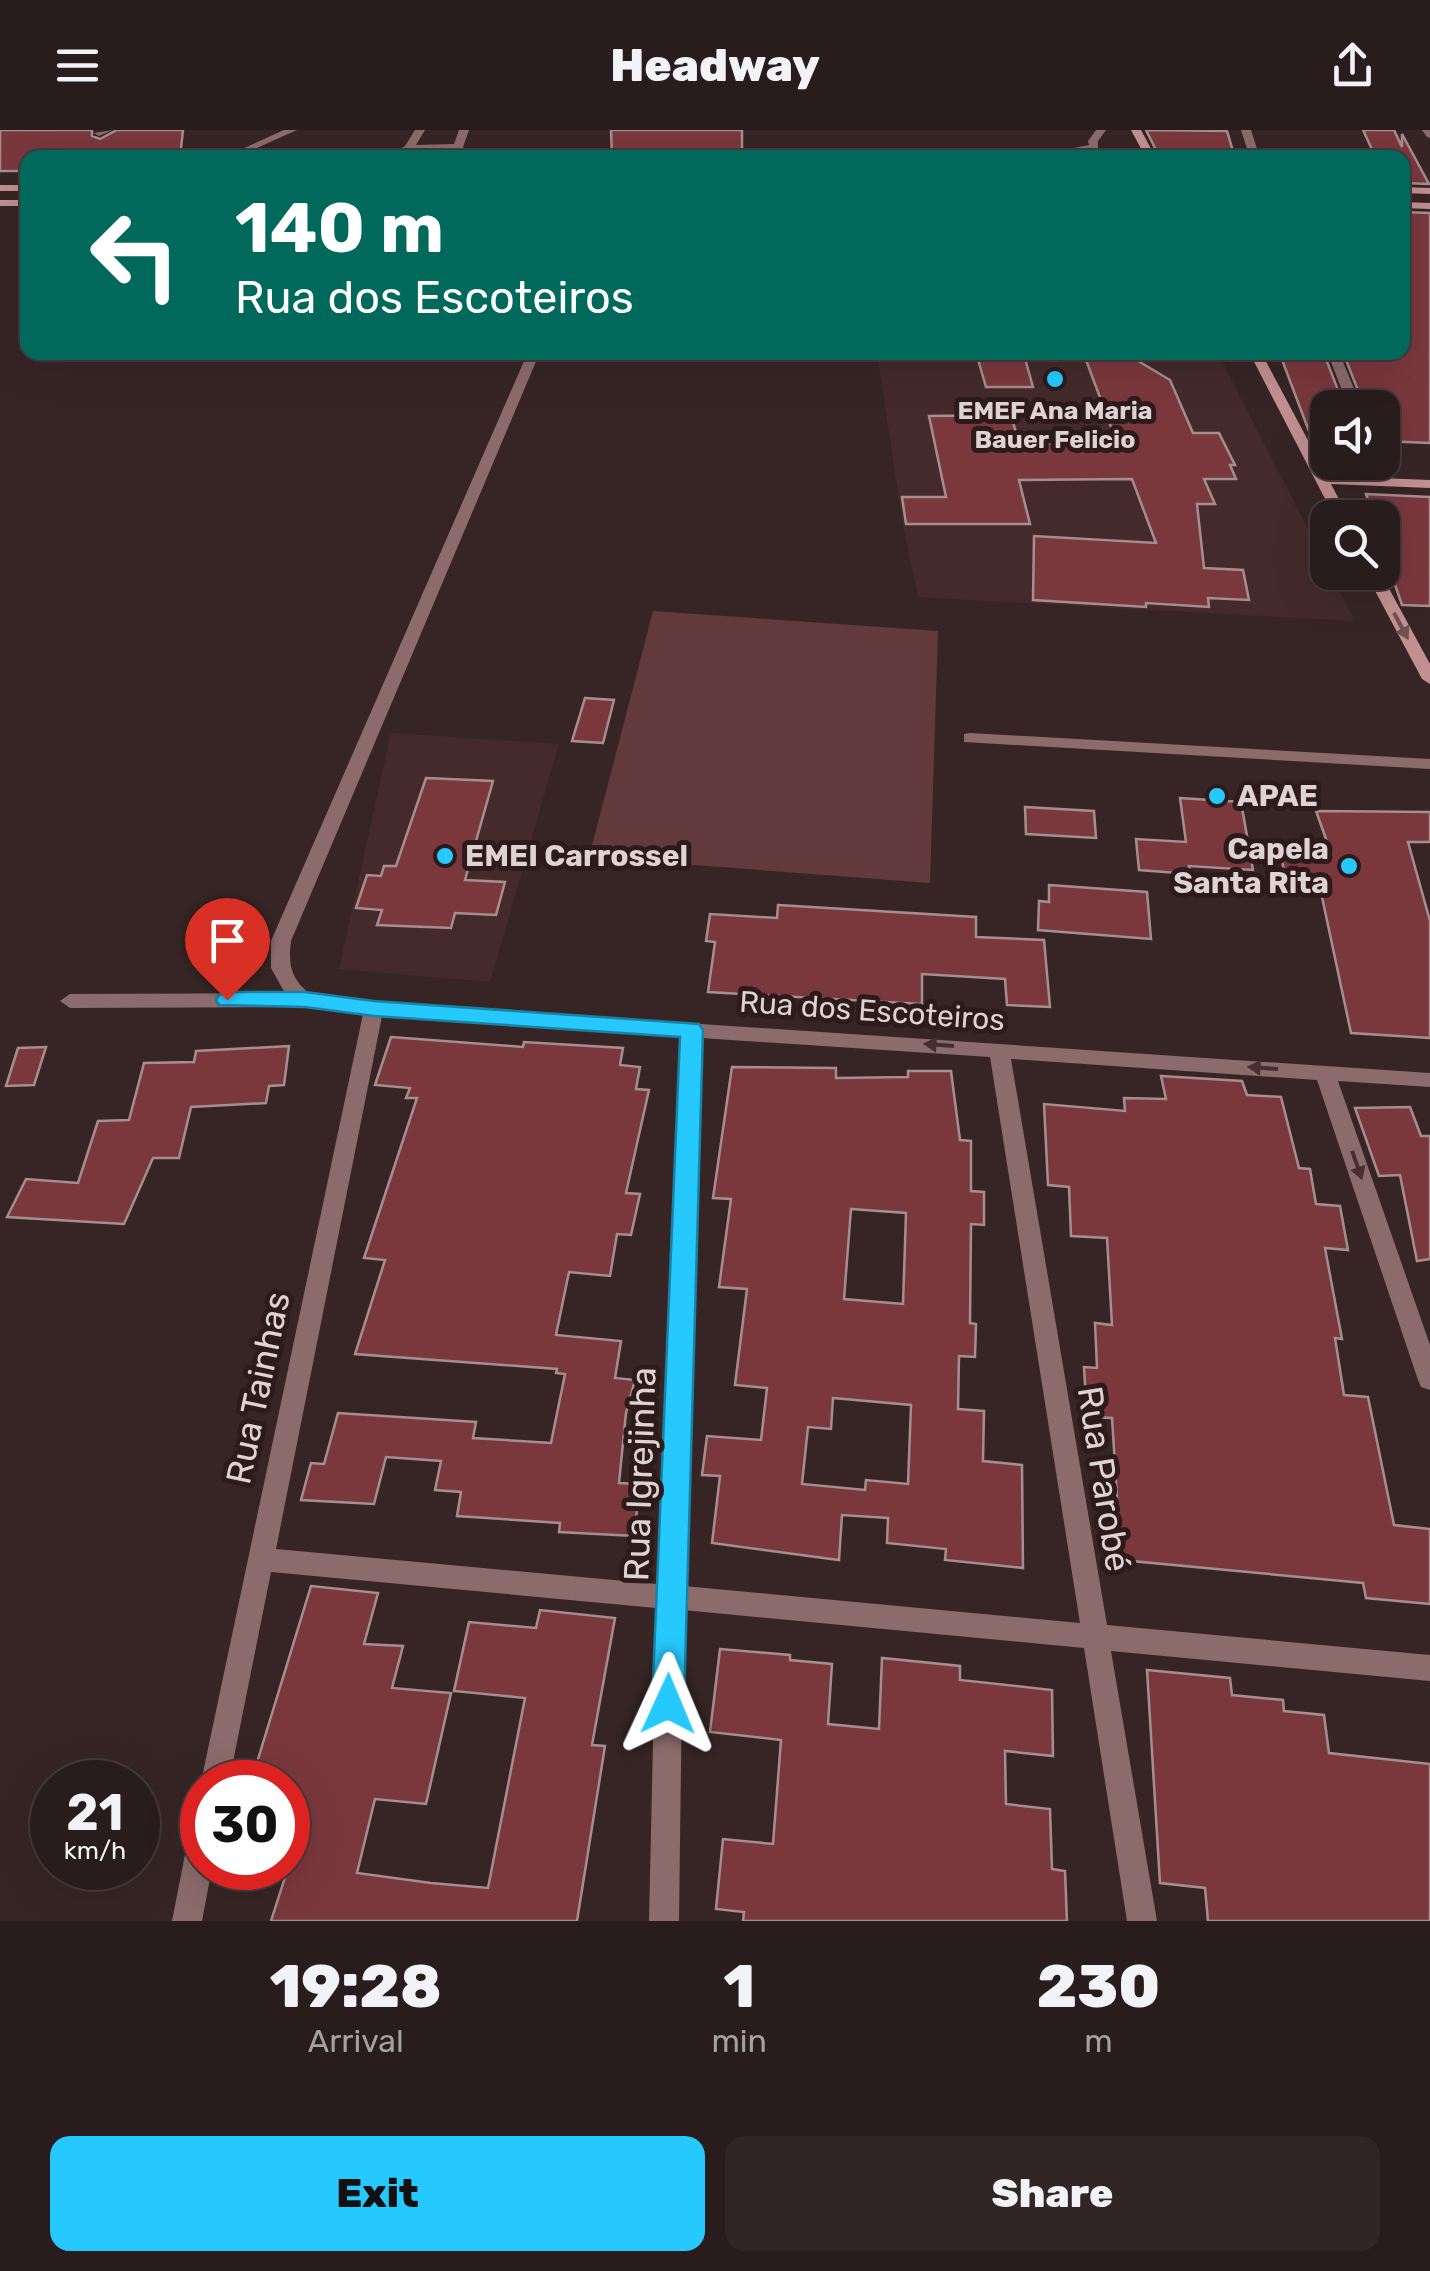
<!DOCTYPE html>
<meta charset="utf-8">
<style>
body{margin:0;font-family:Rubik,sans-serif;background:#312525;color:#f1f3f6;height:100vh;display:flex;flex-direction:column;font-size:38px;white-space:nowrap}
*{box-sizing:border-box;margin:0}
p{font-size:32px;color:#a5a1a3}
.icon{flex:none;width:55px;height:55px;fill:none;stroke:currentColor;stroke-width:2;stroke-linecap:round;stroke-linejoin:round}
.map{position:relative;height:1791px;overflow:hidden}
.panel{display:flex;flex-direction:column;background:#291c1c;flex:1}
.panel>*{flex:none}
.hud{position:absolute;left:20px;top:20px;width:1390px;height:210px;border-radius:20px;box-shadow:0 10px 40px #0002,0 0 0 2px #453a3b;background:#00695c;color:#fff;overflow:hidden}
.buttons{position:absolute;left:1310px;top:260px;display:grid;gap:20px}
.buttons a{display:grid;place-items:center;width:90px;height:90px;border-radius:20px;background:#291c1c;box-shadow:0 10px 40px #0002,0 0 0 2px #453a3b;font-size:50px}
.speed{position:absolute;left:30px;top:1630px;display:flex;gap:20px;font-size:50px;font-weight:700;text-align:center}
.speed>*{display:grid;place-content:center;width:130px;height:130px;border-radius:50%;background:#291c1c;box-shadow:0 10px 40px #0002,0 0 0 2px #453a3b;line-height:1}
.speed small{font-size:25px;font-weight:400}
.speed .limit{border:15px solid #d22;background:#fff;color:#111}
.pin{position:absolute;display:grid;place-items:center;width:85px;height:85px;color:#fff;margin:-102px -42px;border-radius:50% 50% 50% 0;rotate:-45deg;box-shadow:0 0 10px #0007}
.pin .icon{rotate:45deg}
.me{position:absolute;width:110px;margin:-55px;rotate:1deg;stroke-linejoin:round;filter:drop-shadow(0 0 8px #0008)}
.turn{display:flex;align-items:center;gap:35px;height:210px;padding:0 50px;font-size:45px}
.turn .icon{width:130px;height:130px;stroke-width:2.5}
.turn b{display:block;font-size:70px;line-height:85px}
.eta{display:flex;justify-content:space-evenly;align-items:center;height:170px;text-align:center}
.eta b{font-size:60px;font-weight:800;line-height:70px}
.action{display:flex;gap:20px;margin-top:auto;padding:20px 50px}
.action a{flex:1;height:115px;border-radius:20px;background:#25c9fe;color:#111;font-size:40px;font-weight:800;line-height:115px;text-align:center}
.action a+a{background:#312525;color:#f1f3f6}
header{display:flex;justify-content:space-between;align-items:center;height:130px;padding:0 50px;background:#291c1c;font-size:45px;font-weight:800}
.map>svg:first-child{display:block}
.built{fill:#442a2b}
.green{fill:#623a3c}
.building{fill:#7a383d;stroke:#a58e8e;stroke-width:2.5;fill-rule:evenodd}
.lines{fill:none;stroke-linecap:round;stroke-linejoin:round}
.lane{fill:#8c6b6c;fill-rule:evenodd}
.street{fill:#8c6b6c;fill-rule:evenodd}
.secondary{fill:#c39091;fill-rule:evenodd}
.oneway{fill:#705051}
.oneway2{fill:#452f30}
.route{fill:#25c9fe;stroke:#1883a5;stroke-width:2.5}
.poi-dot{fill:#25c9fe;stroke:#2d1b1c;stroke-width:4}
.labels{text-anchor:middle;stroke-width:10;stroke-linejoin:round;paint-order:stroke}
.far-poi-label{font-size:25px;font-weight:bold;fill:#dfd2d2;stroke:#2d1b1c}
.poi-label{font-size:30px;font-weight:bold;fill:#dfd2d2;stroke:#2d1b1c;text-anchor:start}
.street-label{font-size:30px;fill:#dfd2d2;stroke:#2d1b1c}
.near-street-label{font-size:35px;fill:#dfd2d2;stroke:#2d1b1c}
</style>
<header><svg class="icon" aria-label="menu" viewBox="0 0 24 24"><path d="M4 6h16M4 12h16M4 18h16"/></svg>Headway<svg class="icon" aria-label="share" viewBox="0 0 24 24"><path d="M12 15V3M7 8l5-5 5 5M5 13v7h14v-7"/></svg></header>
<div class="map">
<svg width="1430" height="1791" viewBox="0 0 1430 1791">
<rect width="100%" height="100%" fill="#372525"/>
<!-- built -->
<path class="built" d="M 877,223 L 1218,223 L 1355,491 L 918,467 L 903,395 Z
M 391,603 L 559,614 L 490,852 L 339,839 Z"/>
<!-- green -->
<path class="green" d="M 653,481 L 938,501 L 930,753 L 589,727 Z"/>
<!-- building -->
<path class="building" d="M 0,0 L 92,0 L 92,6 L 100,9 L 117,0 L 183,0 L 180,28 L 28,28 L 28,41 L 0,41 Z
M 611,0 L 742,0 L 742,28 L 612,28 Z
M 1146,0 L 1227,1 L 1235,28 L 1160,28 Z
M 1363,0 L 1394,0 L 1402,17 L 1402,4 L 1429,54 L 1402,53 L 1402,28 L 1376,28 Z
M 1402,82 L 1430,83 L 1430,313 L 1382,311 L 1382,278 L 1365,278 L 1346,230 L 1362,230 L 1359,222 L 1402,222 Z
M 1083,222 L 1123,222 L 1170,250 L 1193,303 L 1219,303 L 1235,335 L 1230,335 L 1236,349 L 1204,349 L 1215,374 L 1197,374 L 1204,438 L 1243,440 L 1249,470 L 1208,468 L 1209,477 L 1146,473 L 1146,477 L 1033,470 L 1034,406 L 1156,413 L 1132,349 L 1019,350 L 1030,394 L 906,394 L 902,367 L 946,367 L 929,286 L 1011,285 L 1019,313 L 1117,313 Z
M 1024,225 L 1033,257 L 986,257 L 977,226 Z
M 1281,227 L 1326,229 L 1345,278 L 1328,278 L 1328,337 L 1313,312 Z
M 1366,364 L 1430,367 L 1430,476 L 1402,475 L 1382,417 L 1382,388 L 1374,388 Z
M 585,568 L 614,570 L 603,613 L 572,611 Z
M 426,648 L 493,651 L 465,750 L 505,752 L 496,785 L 455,783 L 451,798 L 377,795 L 382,780 L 356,778 L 367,745 L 381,746 L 384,736 L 396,736 Z
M 1180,668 L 1241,672 L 1253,740 L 1189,736 L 1190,744 L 1139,740 L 1136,709 L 1186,712 Z
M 1025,677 L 1094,681 L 1096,708 L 1026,704 Z
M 1316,681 L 1430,682 L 1430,712 L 1408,712 L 1430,791 L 1430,908 L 1351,903 L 1319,753 L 1286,751 L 1280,720 L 1331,723 Z
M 1049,755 L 1147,762 L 1151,809 L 1038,800 L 1039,771 L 1049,772 Z
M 778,775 L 976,787 L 976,807 L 1044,810 L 1050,877 L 1007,875 L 1005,849 L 922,844 L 922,874 L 708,862 L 715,812 L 706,811 L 710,784 L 777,788 Z
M 391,907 L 523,917 L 524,912 L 623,918 L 620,935 L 640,937 L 636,959 L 649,960 L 626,1063 L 640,1064 L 631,1105 L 617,1104 L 610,1146 L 569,1142 L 556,1205 L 621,1211 L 615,1248 L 635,1250 L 626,1283 L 619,1353 L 640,1354 L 634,1406 L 559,1402 L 560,1393 L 457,1386 L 461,1362 L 435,1360 L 441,1331 L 386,1327 L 374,1374 L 301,1370 L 311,1333 L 324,1334 L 338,1283 L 476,1292 L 473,1308 L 551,1313 L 565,1244 L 556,1243 L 557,1239 L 355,1224 L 385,1130 L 364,1128 L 417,968 L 406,968 L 410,958 L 375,955 Z
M 289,916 L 284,955 L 269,956 L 266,973 L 191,977 L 179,1028 L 153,1028 L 124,1094 L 7,1087 L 26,1049 L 78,1053 L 98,991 L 129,990 L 144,933 L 194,932 L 196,921 Z
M 46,917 L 34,955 L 6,956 L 18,918 Z
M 732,937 L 836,938 L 836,948 L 908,947 L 908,941 L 951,941 L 960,1010 L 971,1011 L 971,1061 L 984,1062 L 984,1095 L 971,1094 L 970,1193 L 976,1194 L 975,1227 L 959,1226 L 958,1279 L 984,1281 L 983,1331 L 1022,1335 L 1023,1438 L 945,1430 L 946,1419 L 887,1413 L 888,1388 L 842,1385 L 839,1430 L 712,1413 L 720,1346 L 702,1345 L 707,1306 L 761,1310 L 767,1258 L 735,1255 L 747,1159 L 719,1157 L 731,1069 L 713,1068 ZM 851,1079 L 906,1083 L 903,1174 L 844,1169 ZM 833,1268 L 911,1275 L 908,1354 L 866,1350 L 865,1360 L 802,1354 L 808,1297 L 831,1299 Z
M 1161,946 L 1242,951 L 1247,965 L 1281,967 L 1299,1038 L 1310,1039 L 1316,1074 L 1340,1076 L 1348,1120 L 1325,1118 L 1342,1209 L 1335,1208 L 1344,1265 L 1368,1267 L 1394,1395 L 1430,1399 L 1430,1474 L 1366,1468 L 1363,1453 L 1121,1430 L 1112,1288 L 1087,1287 L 1084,1237 L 1097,1238 L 1095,1193 L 1112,1195 L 1107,1108 L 1071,1106 L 1069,1057 L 1048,1055 L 1044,974 L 1125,981 L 1124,968 L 1166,969 Z
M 1410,977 L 1421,1006 L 1430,1006 L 1430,1129 L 1417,1131 L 1400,1045 L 1379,1046 L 1355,978 Z
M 311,1456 L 378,1463 L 364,1514 L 403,1516 L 392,1558 L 451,1563 L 426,1674 L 375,1669 L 357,1743 L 431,1753 L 488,1758 L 525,1568 L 454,1561 L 469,1492 L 536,1498 L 540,1480 L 615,1488 L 592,1615 L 605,1616 L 577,1791 L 271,1791 L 288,1738 L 288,1688 L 295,1661 L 288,1660 L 288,1652 L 251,1652 Z
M 720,1519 L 790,1525 L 790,1530 L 832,1534 L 828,1594 L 879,1599 L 882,1528 L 960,1536 L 960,1550 L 1052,1560 L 1053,1626 L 1005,1621 L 1006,1674 L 1050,1679 L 1052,1739 L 1065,1741 L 1067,1791 L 743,1791 L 744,1782 L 716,1779 L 723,1709 L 773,1714 L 781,1610 L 710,1602 Z
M 1147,1540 L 1230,1548 L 1232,1565 L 1283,1570 L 1284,1581 L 1324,1585 L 1329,1623 L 1430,1634 L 1430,1791 L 1208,1791 L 1205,1758 L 1160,1753 Z"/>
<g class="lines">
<!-- lane -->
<path class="lane" d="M 1096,0 L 1106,0 L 1098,11 L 1098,19 L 1048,28 L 1022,28 L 1089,15 L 1088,11 Z"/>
<!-- street -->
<path class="street" d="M 113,0 L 99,6 L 94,3 Z
M 284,0 L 297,0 L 250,21 L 242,19 Z
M 415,0 L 425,0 L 416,15 L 454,14 L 459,0 L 469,0 L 463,17 L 473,28 L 462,28 L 455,20 L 411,21 L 399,28 L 386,28 L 405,16 Z
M 1241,0 L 1251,0 L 1260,28 L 1250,28 Z
M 1422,0 L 1430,0 L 1430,8 L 1427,7 Z
M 528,222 L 540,222 L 291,811 C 288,835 291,849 310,864 L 374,872 L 1430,943 L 1430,957 L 1338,951 L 1430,1215 L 1430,1260 L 1421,1257 L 1418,1250 L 1317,950 L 1011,929 L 1107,1495 L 1430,1525 L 1430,1551 L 1111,1521 L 1157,1791 L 1127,1791 L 1084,1518 L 683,1480 L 679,1791 L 649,1791 L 656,1478 L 271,1442 L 229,1652 L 202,1652 L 202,1657 L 201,1652 L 363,884 L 305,877 L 70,878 L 60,871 L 70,864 L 285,863 L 271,838 L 271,811 ZM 382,886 L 681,906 L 657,1454 L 276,1419 ZM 701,908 L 990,927 L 1080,1493 L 684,1456 Z
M 1327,222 L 1339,222 L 1362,278 L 1349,278 Z
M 1382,329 L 1394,352 L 1392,355 L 1382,355 L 1373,332 L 1382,332 Z
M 970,603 L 1430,629 L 1430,639 L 964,612 L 964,604 Z
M 202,1699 L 202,1738 L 212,1738 L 202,1791 L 172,1791 L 187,1714 L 192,1704 Z"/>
<!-- secondary -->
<path class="secondary" d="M 1131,0 L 1141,0 L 1156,28 L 1146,28 Z
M 0,55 L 28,55 L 28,61 L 0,61 Z
M 1402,57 L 1430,58 L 1430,64 L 1402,63 Z
M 0,70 L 28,70 L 28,76 L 0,76 Z
M 1402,72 L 1430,73 L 1430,79 L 1402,78 Z
M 1249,222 L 1261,222 L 1327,346 L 1430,350 L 1430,358 L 1331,354 L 1349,388 L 1335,388 Z
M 1365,442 L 1380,442 L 1430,534 L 1430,554 L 1422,549 Z"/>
</g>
<!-- one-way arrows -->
<defs><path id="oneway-solid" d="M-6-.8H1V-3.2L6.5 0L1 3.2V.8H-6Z" transform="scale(2.5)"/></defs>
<use class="oneway" href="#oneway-solid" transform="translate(1401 496) rotate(62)"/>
<g class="oneway2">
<use href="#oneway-solid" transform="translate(939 915) rotate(-176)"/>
<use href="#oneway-solid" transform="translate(1263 938) rotate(-176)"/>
<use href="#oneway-solid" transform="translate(1357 1035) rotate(71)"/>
</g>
<!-- route -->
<path class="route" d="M 227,862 L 305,862 L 374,871 L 699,894 L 703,900 L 684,1574 L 679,1584 L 668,1589 L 657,1584 L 652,1574 L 680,907 L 374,886 L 305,877 L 219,875 L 216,870 L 219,865 Z"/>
<!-- markers -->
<g class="poi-dot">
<circle cx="1055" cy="249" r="10"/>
<circle cx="1217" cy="666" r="10"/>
<circle cx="445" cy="726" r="10"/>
<circle cx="1349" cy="736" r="10"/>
</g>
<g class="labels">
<!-- far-poi labels -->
<g class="far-poi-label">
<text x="1055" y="289">EMEF Ana Maria<tspan x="1055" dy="29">Bauer Felicio</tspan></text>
</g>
<!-- poi labels -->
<g class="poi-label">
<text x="1237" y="676">APAE</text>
<text x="1329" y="729" text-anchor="end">Capela<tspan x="1329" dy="34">Santa Rita</tspan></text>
<text x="465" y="736">EMEI Carrossel</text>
</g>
<!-- street labels -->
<g class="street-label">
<text transform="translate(872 881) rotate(4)" y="10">Rua dos Escoteiros</text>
</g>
<!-- near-street labels -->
<g class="near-street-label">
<text transform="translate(258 1258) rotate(-78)" y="12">Rua Tainhas</text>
<text transform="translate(640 1344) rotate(-88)" y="12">Rua Igrejinha</text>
<text transform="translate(1104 1349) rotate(81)" y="12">Rua Parobé</text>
</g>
</g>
</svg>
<div class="buttons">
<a><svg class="icon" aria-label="sound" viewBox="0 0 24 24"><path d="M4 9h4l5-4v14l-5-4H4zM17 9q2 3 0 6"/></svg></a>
<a><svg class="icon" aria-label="search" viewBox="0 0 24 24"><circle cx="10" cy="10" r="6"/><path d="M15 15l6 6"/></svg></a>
</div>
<div class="speed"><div>21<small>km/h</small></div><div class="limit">30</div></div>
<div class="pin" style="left:227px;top:870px;background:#d93025"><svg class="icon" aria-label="arrive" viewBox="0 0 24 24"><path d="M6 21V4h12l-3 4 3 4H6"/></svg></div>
<svg class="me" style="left:668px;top:1574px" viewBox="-20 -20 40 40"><path d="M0-17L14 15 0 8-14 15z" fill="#25c9fe" stroke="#fff" stroke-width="4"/></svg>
<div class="hud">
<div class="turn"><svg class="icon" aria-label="left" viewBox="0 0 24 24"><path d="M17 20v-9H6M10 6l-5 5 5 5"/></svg><div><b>140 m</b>Rua dos Escoteiros</div></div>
</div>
</div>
<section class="panel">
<div class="eta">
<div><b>19:28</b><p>Arrival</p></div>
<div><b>1</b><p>min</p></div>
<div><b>230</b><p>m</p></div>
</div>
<div class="action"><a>Exit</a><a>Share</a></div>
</section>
